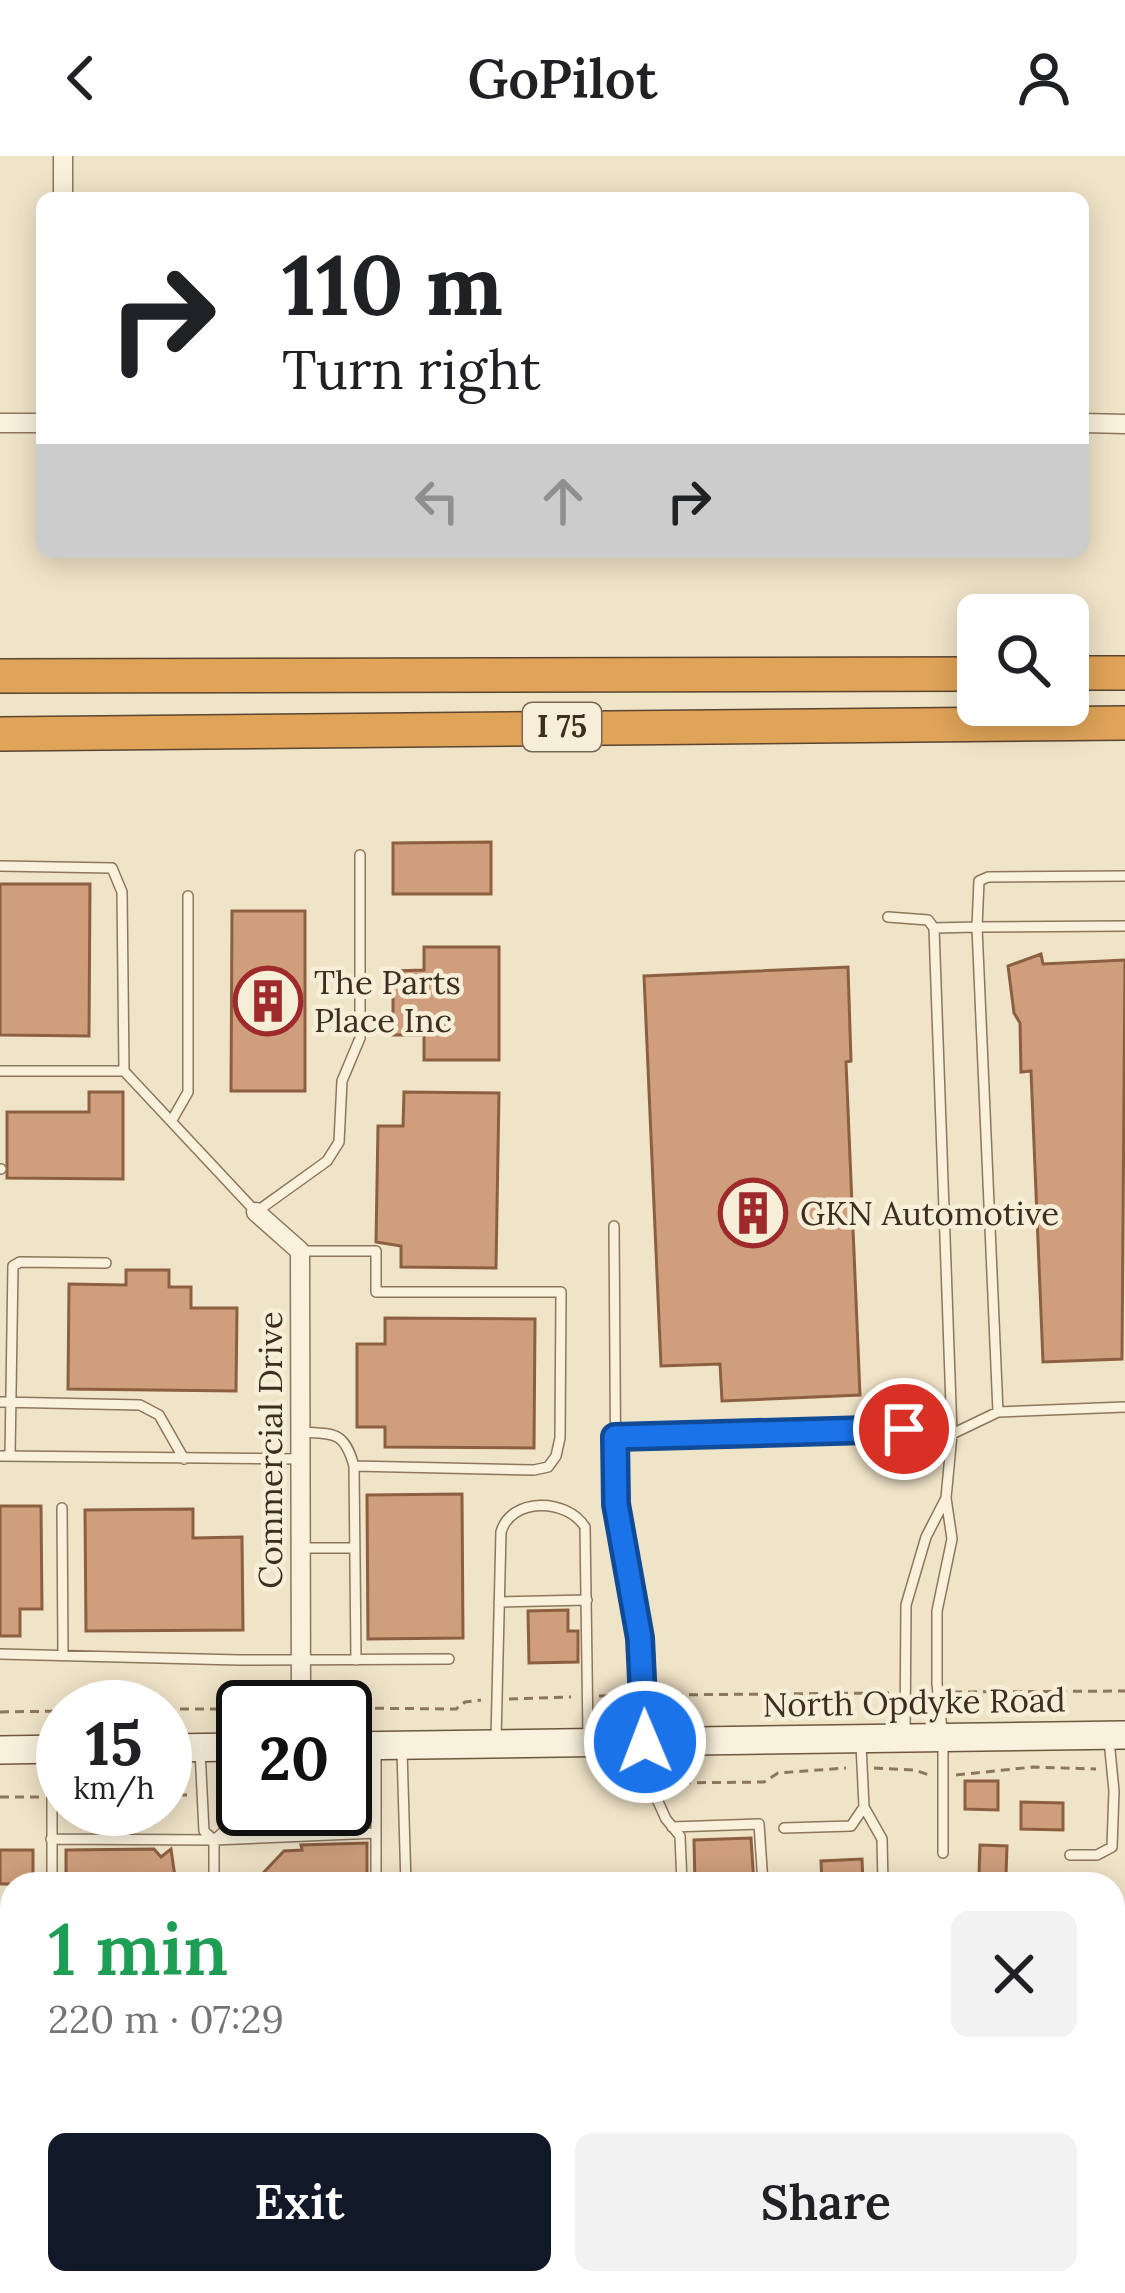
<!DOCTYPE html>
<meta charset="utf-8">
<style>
body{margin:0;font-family:Lora,serif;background:#f2f2f2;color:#202124;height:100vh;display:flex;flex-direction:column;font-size:45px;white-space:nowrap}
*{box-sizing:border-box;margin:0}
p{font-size:39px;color:#757577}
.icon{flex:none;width:66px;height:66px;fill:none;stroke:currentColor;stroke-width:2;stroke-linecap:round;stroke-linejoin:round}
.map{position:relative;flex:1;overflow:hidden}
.details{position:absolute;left:0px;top:1716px;width:1125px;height:423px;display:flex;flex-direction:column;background:#fff;border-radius:36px 36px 0 0;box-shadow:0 6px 30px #0003}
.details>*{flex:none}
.top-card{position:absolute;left:36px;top:36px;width:1053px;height:366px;border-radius:18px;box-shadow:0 6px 30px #0003;background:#fff;color:#202124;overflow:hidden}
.buttons{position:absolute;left:957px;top:438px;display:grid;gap:24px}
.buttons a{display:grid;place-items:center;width:132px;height:132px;border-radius:18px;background:#fff;box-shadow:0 6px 30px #0003;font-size:60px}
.speed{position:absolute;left:36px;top:1524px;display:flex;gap:24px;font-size:60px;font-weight:700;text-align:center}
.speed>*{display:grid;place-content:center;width:156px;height:156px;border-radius:50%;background:#fff;box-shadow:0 6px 30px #0003;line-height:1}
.speed small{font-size:30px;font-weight:400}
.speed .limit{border:6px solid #111;border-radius:18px;background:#fff;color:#111}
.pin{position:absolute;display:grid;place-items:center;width:102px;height:102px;color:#fff;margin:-51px;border:6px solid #fff;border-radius:50%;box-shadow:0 3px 12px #0007}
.me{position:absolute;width:132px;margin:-66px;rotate:359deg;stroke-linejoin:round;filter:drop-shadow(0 0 9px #0008)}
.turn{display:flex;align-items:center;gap:42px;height:252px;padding:0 48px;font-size:54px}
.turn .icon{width:156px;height:156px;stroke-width:2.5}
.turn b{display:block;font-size:84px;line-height:102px}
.lanes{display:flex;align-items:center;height:114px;padding:0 48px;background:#0003;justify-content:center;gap:60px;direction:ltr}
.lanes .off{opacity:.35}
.round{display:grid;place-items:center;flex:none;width:126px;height:126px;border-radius:18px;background:#f2f2f2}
.summary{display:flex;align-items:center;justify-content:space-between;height:204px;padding:0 48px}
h1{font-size:72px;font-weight:600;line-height:90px;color:#1e9e55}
.primary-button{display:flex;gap:24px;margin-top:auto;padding:24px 48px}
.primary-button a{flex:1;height:138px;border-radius:18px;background:#111827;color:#fff;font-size:48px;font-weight:600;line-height:138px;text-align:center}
.primary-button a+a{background:#f2f2f2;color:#202124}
header{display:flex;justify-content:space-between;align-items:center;height:156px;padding:0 48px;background:#fff;font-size:54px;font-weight:600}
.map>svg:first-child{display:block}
.building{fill:#cf9f7d;stroke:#8d5f41;stroke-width:3}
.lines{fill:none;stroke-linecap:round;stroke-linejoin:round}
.lane-casing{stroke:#8d765c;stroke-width:12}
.street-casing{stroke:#8d765c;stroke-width:21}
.secondary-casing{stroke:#6f573f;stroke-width:30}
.highway-casing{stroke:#5b4430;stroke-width:36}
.path{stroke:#8d765c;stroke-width:3;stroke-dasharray:9 6;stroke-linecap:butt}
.lane{stroke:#faf1dc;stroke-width:9}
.street{stroke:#faf1dc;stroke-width:18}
.secondary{stroke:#faf1dc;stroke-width:27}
.highway{stroke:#e0a458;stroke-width:33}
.route-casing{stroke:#114b97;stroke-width:30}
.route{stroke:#1a73e8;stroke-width:21}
.labels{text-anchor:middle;stroke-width:9;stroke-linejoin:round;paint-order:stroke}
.shield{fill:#f7eed8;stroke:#756857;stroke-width:3}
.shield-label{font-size:30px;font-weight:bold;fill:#3d2e20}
.poi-label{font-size:33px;fill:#3d2e20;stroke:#f7eed8;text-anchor:start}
.street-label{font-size:33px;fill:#3d2e20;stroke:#f7eed8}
</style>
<header><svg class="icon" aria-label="back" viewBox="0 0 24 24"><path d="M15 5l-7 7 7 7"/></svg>GoPilot<svg class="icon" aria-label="person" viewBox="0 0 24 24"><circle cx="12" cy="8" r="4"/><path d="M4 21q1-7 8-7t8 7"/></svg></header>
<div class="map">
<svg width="1125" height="2137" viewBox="0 0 1125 2137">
<rect width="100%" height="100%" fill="#f0e4c8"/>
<!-- building -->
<path class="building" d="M 491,686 L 491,738 L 393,738 L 393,687 Z
M 0,728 L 90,728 L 89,880 L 0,879 Z
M 232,755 L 305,755 L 305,935 L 231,935 Z
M 424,791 L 499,791 L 499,904 L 424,904 L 424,879 L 393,879 L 393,815 L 424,814 Z
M 1041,798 L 1043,808 L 1125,804 L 1122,1203 L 1043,1206 L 1031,915 L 1021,916 L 1020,867 L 1014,857 L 1008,810 Z
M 848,811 L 851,905 L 846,906 L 860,1239 L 722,1245 L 720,1208 L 661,1210 L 644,820 Z
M 89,936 L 123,936 L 123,1023 L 7,1022 L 7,956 L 89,956 Z
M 404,936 L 499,937 L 496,1112 L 401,1111 L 401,1090 L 376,1086 L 378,970 L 403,970 Z
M 126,1114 L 169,1114 L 169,1131 L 191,1131 L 191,1152 L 237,1152 L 236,1235 L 68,1233 L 69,1128 L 126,1129 Z
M 385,1162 L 535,1163 L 534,1292 L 385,1291 L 385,1271 L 357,1271 L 357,1188 L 385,1188 Z
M 462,1338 L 463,1482 L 368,1483 L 367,1339 Z
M 0,1350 L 41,1350 L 42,1453 L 20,1453 L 20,1480 L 0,1480 Z
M 193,1353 L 193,1382 L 242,1381 L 243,1474 L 86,1475 L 85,1354 Z
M 568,1454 L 568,1475 L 578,1475 L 578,1506 L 529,1507 L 528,1455 Z
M 965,1625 L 998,1625 L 998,1654 L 965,1653 Z
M 1021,1646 L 1063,1647 L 1063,1674 L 1021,1673 Z
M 751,1682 L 754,1728 L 695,1728 L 694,1684 Z
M 367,1687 L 367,1728 L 264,1728 L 264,1716 L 284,1695 L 302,1694 L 301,1689 Z
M 980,1689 L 1007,1690 L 1006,1719 L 979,1719 Z
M 154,1693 L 161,1701 L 171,1693 L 176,1728 L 66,1728 L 66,1694 Z
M 0,1694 L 33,1694 L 33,1728 L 0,1728 Z
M 862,1703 L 863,1728 L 822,1728 L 821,1705 Z"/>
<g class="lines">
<defs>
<path id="lane" d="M 0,710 L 112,712 L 122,736 L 124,915 L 256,1056 L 327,1005 L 339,986 L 342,925 L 360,882 L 360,699
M 1125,720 L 988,721 L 979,725 L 977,771 L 1125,770
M 888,761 L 928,764 L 934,772 L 952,1278 L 946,1342 L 952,1383 L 937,1455 L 937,1528 L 943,1582 L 943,1697
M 0,915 L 124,915
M 172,964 L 188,936 L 188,740
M 0,1013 L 1,1013
M 614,1070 L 616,1348 L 640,1482 L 645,1586 L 655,1639 L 666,1663 L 680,1680 L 682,1728
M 300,1095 L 376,1095 L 376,1136 L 561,1136 L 560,1282 L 556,1300 L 548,1311 L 534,1314 L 354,1310
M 0,1246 L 140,1249 L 159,1259 L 184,1303
M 998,1256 L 1125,1251
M 300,1276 C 335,1278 344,1275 354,1310 L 356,1504
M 615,1281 L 904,1273 L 952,1278 L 998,1256 L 977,771 L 934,772
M 0,1300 L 300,1303
M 10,1300 L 13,1110 L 20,1106 L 106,1107
M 62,1352 L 63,1498
M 300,1392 L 355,1392
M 499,1446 L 587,1444
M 0,1498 L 239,1504 L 449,1503
M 905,1581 L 906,1449 L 926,1381 L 946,1342
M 496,1583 L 501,1376 C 511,1341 567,1342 585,1371 L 588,1580
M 861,1588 L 864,1651 L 882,1683 L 883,1728
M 200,1594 L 204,1675 L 214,1684 L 214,1728
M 376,1595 L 376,1728
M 402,1595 L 406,1728
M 52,1599 L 52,1728
M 672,1671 L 759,1668 L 763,1728
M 784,1672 L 851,1670 L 864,1651
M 51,1683 L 214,1684 L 376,1677
M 214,1684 L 228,1672 L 229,1594
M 1070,1699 L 1097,1699 L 1112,1691 L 1114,1635 L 1109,1584
M 1113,1938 L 1125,1938
M 1113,1994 L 1125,1993"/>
<path id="street" d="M 63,42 L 63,0
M 0,267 L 42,267
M 1083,267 L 1125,268
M 256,1056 L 300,1095 L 301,1551"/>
<path id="secondary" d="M 345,1590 L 1125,1579
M 165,1592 L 243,1591
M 0,1594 L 63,1593"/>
<path id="highway" d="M 1068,517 L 1125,517
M 0,520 L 978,518
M 0,578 L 1125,567"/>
</defs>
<!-- lane casing -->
<use href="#lane" class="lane-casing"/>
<!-- street casing -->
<use href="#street" class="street-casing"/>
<!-- secondary casing -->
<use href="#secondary" class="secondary-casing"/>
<!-- highway casing -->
<use href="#highway" class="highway-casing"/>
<!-- path -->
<path class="path" d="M 953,1536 L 1125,1535
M 659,1539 L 889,1537
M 599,1540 L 631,1539
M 509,1543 L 571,1541
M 345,1552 L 456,1553 L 465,1546 L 481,1544
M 165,1553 L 243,1553
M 0,1556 L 63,1555
M 874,1612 L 915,1614 L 929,1619
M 956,1619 L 1033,1611 L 1096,1613
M 667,1627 L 764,1626 L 778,1617 L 846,1612
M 345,1634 L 361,1634
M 165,1639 L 187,1639
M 0,1641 L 40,1641"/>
<!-- lane -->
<use href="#lane" class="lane"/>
<!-- street -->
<use href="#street" class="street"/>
<!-- secondary -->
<use href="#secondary" class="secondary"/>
<!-- highway -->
<use href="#highway" class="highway"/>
</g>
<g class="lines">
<defs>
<path id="route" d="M 645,1586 L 640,1482 L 616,1348 L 615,1281 L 904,1273"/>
</defs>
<!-- route casing -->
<use href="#route" class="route-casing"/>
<!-- route -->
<use href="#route" class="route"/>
</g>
<!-- icons -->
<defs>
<symbol id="building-ring" viewBox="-11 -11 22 22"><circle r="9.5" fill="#f7eed8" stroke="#9e2a2b" stroke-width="1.5"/><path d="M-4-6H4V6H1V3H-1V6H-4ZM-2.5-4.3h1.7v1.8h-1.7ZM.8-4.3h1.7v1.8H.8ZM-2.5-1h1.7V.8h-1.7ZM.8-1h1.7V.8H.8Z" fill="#9e2a2b"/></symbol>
</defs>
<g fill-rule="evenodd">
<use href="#building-ring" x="230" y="807" width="76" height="76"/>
<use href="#building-ring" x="715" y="1019" width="76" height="76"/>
</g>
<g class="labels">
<!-- shield labels -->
<rect class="shield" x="523" y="547" width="78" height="48" rx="9"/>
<g class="shield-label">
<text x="562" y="581">I 75</text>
</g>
<!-- poi labels -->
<g class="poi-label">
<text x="314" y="838">The Parts<tspan x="314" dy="38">Place Inc</tspan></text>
<text x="800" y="1069">GKN Automotive</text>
</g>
<!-- street labels -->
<g class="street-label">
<text transform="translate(270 1294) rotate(-90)" y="12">Commercial Drive</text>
<text transform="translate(914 1546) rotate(-1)" y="12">North Opdyke Road</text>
</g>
</g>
</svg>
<div class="buttons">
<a><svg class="icon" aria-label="search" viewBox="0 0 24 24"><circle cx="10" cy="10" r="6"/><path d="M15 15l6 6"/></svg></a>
</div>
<div class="speed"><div>15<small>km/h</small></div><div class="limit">20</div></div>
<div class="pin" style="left:904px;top:1273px;background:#d93025"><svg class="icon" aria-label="arrive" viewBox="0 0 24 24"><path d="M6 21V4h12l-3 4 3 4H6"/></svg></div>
<svg class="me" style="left:645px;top:1586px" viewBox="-20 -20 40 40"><circle r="17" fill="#1a73e8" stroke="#fff" stroke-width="3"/><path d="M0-11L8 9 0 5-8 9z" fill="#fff"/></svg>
<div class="top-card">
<div class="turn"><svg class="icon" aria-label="right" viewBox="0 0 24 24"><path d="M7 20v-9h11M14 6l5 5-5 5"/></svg><div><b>110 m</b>Turn right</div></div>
<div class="lanes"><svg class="icon off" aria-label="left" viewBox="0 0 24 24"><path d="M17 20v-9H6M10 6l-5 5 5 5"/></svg><svg class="icon off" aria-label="ahead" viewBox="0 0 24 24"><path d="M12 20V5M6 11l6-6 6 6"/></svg><svg class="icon" aria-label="right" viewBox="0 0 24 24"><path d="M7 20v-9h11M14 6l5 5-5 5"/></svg></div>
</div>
<section class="details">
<div class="summary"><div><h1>1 min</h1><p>220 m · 07:29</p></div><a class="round"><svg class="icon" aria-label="close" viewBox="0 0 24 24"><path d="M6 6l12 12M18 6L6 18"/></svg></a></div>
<div class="primary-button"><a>Exit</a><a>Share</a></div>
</section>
</div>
